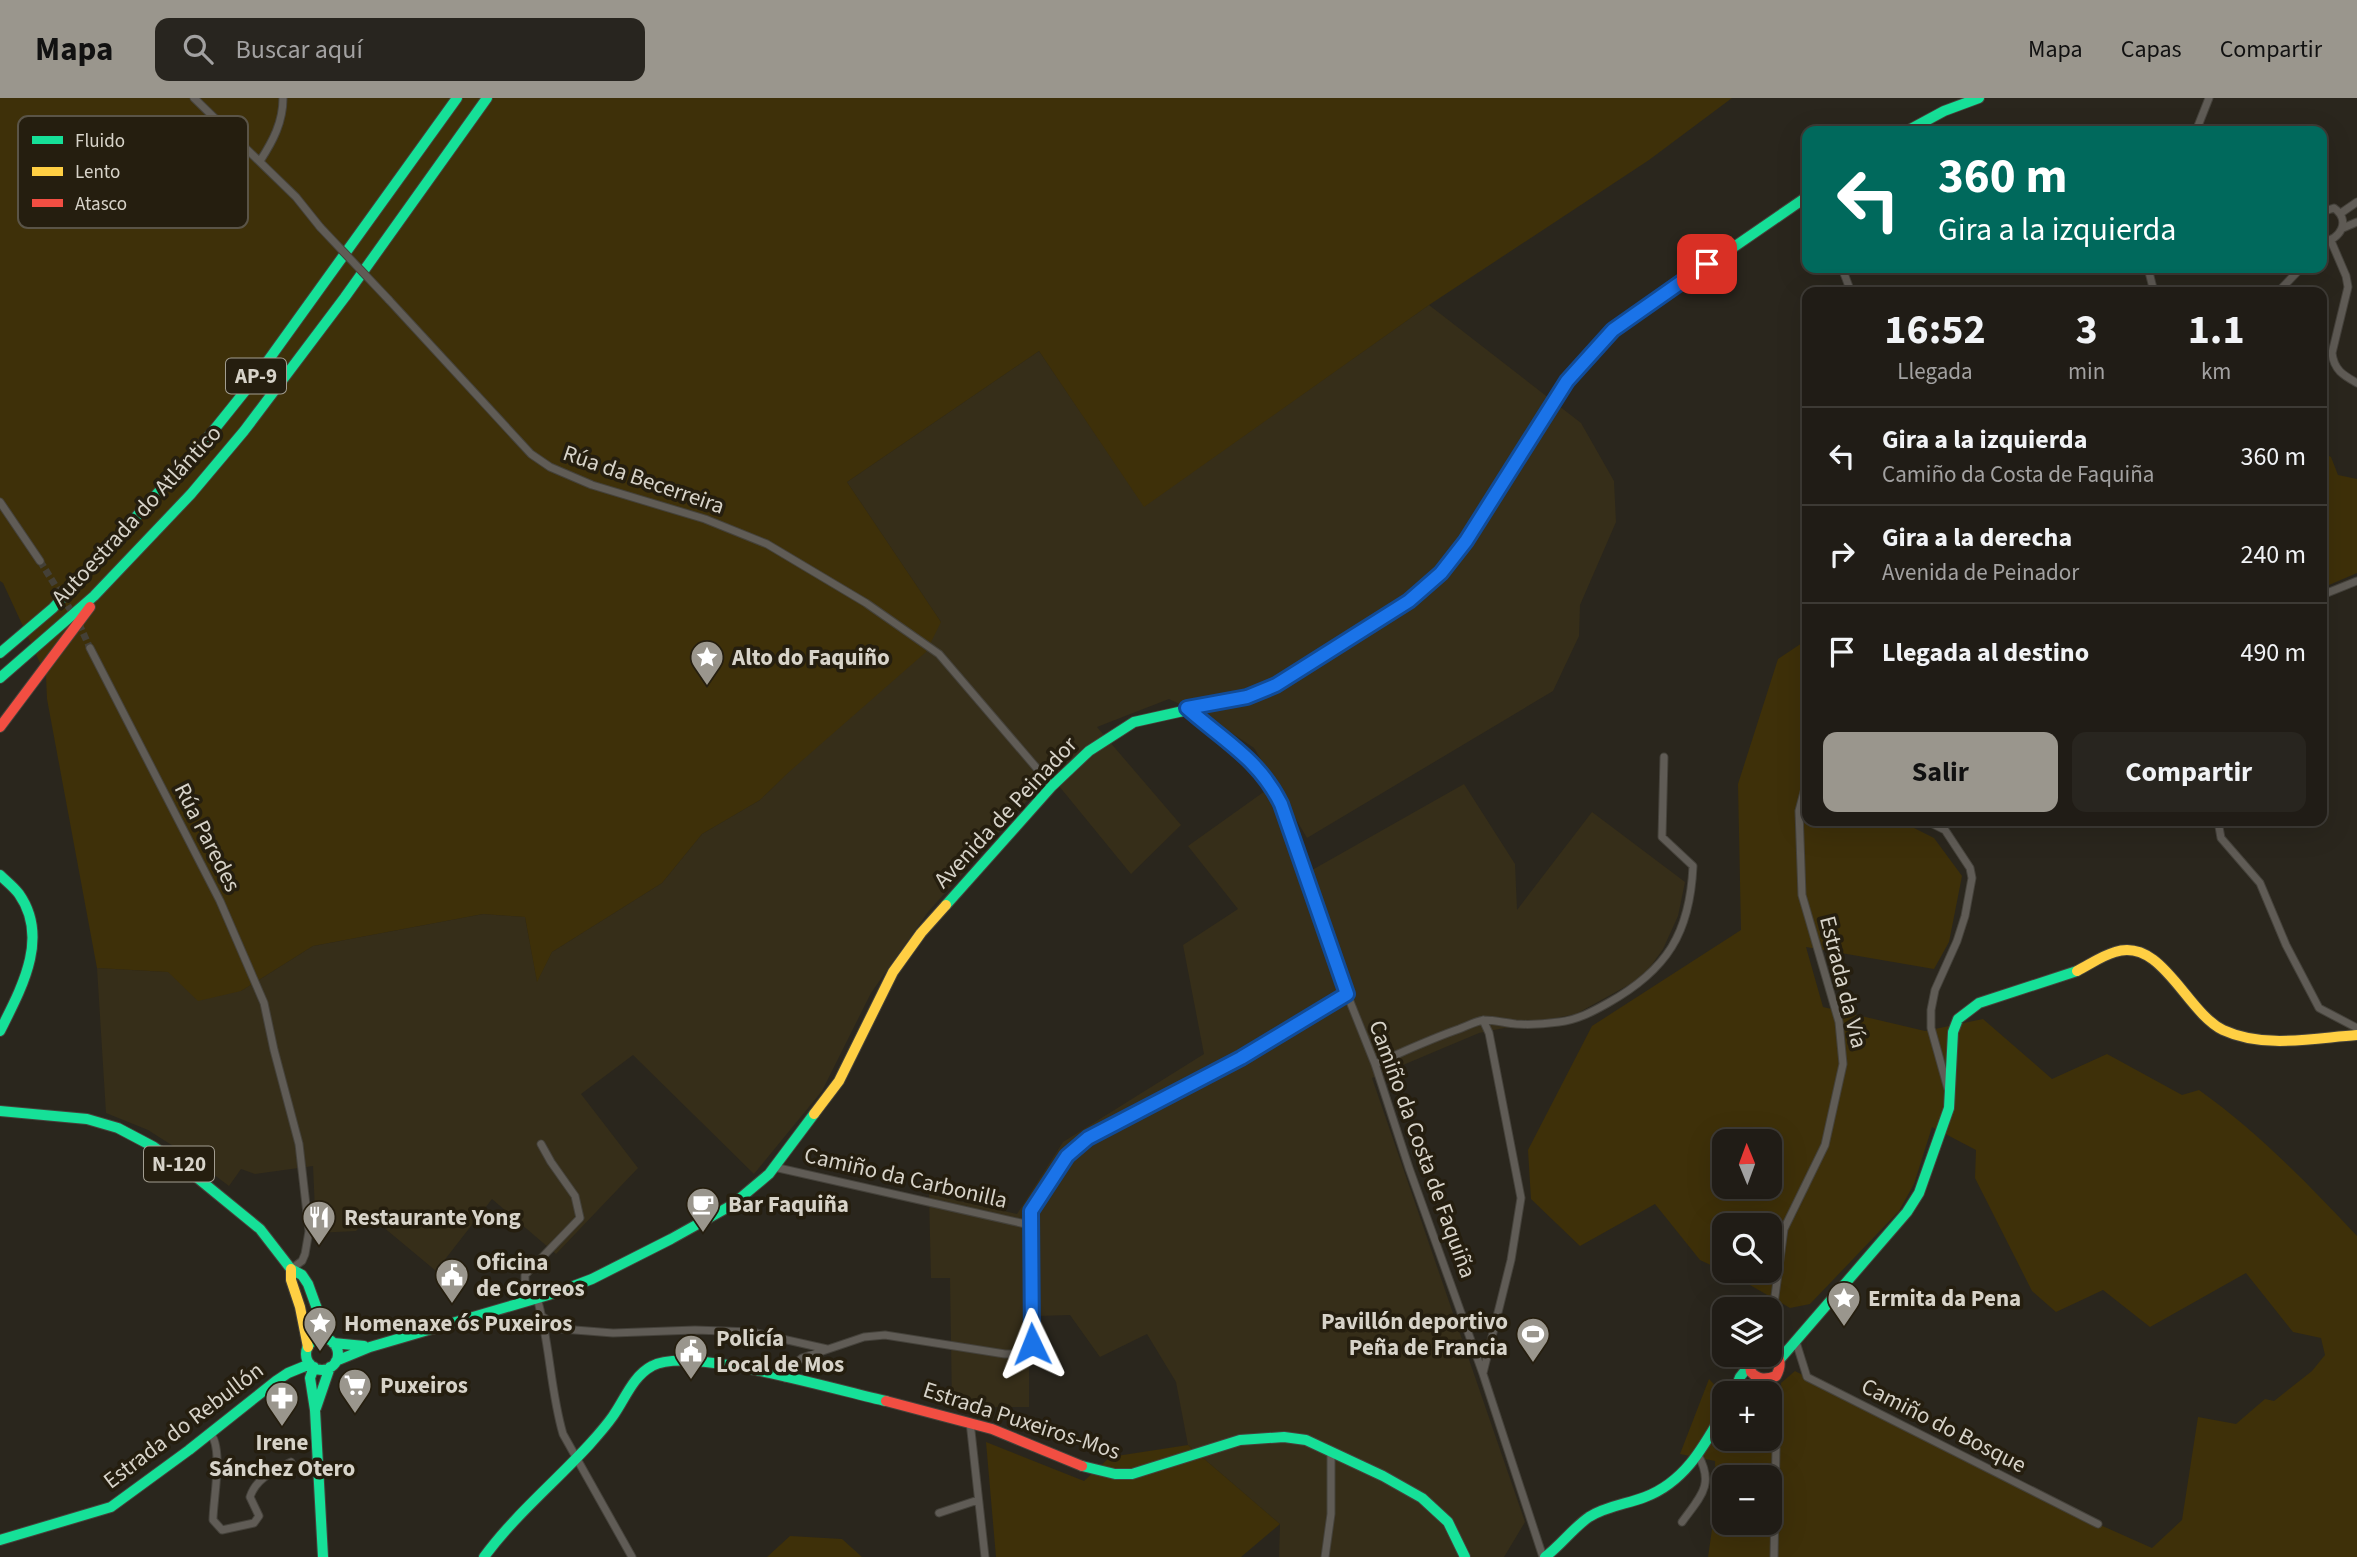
<!DOCTYPE html>
<html lang="es">
<meta charset="utf-8">
<style>
body{margin:0;font-family:"Source Sans 3",sans-serif;background:#28251f;color:#f1f3f6;height:100vh;display:flex;flex-direction:column;font-size:26px;white-space:nowrap}
*{box-sizing:border-box;margin:0}
p{font-size:23px;color:#a2a1a1}
.icon{flex:none;width:38px;height:38px;fill:none;stroke:currentColor;stroke-width:2;stroke-linecap:round;stroke-linejoin:round}
.map{position:relative;flex:1;overflow:hidden}
.panel{position:absolute;left:1802px;top:189px;width:525px;height:539px;display:flex;flex-direction:column;background:#201c16;border-radius:14px;box-shadow:0 7px 28px #0002,0 0 0 2px #3d3a35}
.panel>*{flex:none}
.banner{position:absolute;left:1802px;top:28px;width:525px;height:147px;border-radius:14px;box-shadow:0 7px 28px #0002,0 0 0 2px #3d3a35;background:#00695c;color:#fff;overflow:hidden}
.needle{width:46px;rotate:359deg}
.tools{position:absolute;left:1712px;top:1031px;display:grid;gap:14px}
.tools a{display:grid;place-items:center;width:70px;height:70px;border-radius:14px;background:#201c16;box-shadow:0 7px 28px #0002,0 0 0 2px #3d3a35;font-size:35px}
.pin{position:absolute;display:grid;place-items:center;width:60px;height:60px;color:#fff;margin:-30px;border-radius:14px;box-shadow:0 4px 10px #0006}
.me{position:absolute;width:77px;margin:-38px;rotate:358deg;stroke-linejoin:round;filter:drop-shadow(0 0 5px #0008)}
.turn{display:flex;align-items:center;gap:24px;height:147px;padding:0 21px;font-size:32px}
.turn .icon{width:91px;height:91px;stroke-width:2.5}
.turn b{display:block;font-size:49px;line-height:60px}
.eta{display:flex;justify-content:space-evenly;align-items:center;height:119px;text-align:center}
.eta b{font-size:42px;font-weight:700;line-height:49px}
.button{display:flex;gap:14px;margin-top:auto;padding:14px 21px}
.button a{flex:1;height:80px;border-radius:14px;background:#9a968d;color:#111;font-size:28px;font-weight:700;line-height:80px;text-align:center}
.button a+a{background:#28251f;color:#f1f3f6}
ul{padding:0;list-style:none}
li{display:flex;align-items:center;gap:21px;height:98px;padding:0 21px;border-top:2px solid #3d3a35}
li div{flex:1}
li b{display:block;font-size:26px}
li em{font-style:normal}
header{display:flex;align-items:center;gap:42px;box-sizing:border-box;height:98px;padding:0 35px;background:#9a968d;color:#111}
header strong{font-size:33px}
nav{display:flex;gap:38px;margin-inline-start:auto;font-size:24px}
.search{width:490px;height:63px;background:#28251f;display:flex;align-items:center;gap:18px;box-sizing:border-box;padding:0 24px;border-radius:14px;color:#a2a1a1;font-size:26px}
.map>svg:first-child{display:block}
.built{fill:#362e19}
.green{fill:#3e3009;fill-rule:evenodd}
.lines{fill:none;stroke-linecap:round;stroke-linejoin:round}
.street-tunnel{stroke:#444037;stroke-width:7;stroke-dasharray:7 3.5;stroke-linecap:butt}
.street-casing{stroke:#45423b;stroke-width:9}
.fast-casing{stroke:#45423b;stroke-width:12}
.slow-casing{stroke:#45423b;stroke-width:12}
.jam-casing{stroke:#45423b;stroke-width:12}
.street{stroke:#605c56;stroke-width:7}
.fast{stroke:#16e098;stroke-width:10}
.slow{stroke:#ffcf43;stroke-width:10}
.jam{stroke:#f24e42;stroke-width:10}
.street-bridge-casing{stroke:#45423b;stroke-width:9;stroke-linecap:butt}
.street-bridge{stroke:#605c56;stroke-width:7}
.route-casing{stroke:#114b97;stroke-width:18}
.route{stroke:#1a73e8;stroke-width:12}
.labels{text-anchor:middle;stroke-width:7;stroke-linejoin:round;paint-order:stroke}
.shield{fill:#251e0f;stroke:#a29d91;stroke-width:2}
.shield-label{font-size:21px;font-weight:bold;fill:#d7d3c9}
.street-label{font-size:23px;fill:#d7d3c9;stroke:#251e0f}
.poi-label{font-size:23px;font-weight:bold;fill:#d7d3c9;stroke:#251e0f;text-anchor:start}
.key{fill:#251e0f;stroke:#5a5447;stroke-width:2}
.key-label{font-size:19px;fill:#d7d3c9}
</style>
<header>
<strong>Mapa</strong>
<div class="search"><svg class="icon" aria-label="search" viewBox="0 0 24 24"><circle cx="10" cy="10" r="6"/><path d="M15 15l6 6"/></svg>Buscar aquí</div>
<nav><a>Mapa</a><a>Capas</a><a>Compartir</a></nav>
</header>
<div class="map">
<svg width="2357" height="1459" viewBox="0 0 2357 1459">
<rect width="100%" height="100%" fill="#2a261d"/>
<!-- built -->
<path class="built" d="M 1429,207 L 1581,325 L 1614,383 L 1616,424 L 1580,507 L 1579,538 L 1553,593 L 1307,740 L 1254,650 L 1211,621 L 1169,601 L 1097,629 L 1181,727 L 1131,776 L 1050,677 L 928,814 L 871,895 L 822,993 L 754,1076 L 633,957 L 581,996 L 638,1070 L 556,1156 L 492,1101 L 436,1173 L 370,1118 L 356,1133 L 316,1135 L 313,1068 L 255,1076 L 241,1071 L 229,1088 L 192,1060 L 148,1032 L 106,1015 L 97,870 L 168,874 L 241,893 L 313,848 L 483,816 L 525,819 L 537,883 L 552,854 L 662,785 L 702,736 L 760,702 L 941,524 L 847,384 L 1039,253 L 1144,408 Z
M 1464,686 L 1515,766 L 1517,812 L 1592,714 L 1685,784 L 1678,818 L 1663,851 L 1643,879 L 1576,916 L 1479,935 L 1372,980 L 1525,1424 L 1504,1459 L 1279,1459 L 1280,1426 L 1188,1347 L 1176,1284 L 1147,1236 L 1100,1259 L 1070,1217 L 1038,1218 L 1029,1268 L 1029,1309 L 952,1309 L 950,1180 L 931,1180 L 929,1096 L 1017,1116 L 1063,1044 L 1204,956 L 1183,847 L 1238,811 L 1188,748 L 1272,688 L 1305,776 Z"/>
<!-- green -->
<path class="green" d="M 0,0 L 1732,0 L 1649,62 L 1429,207 L 1144,409 L 1039,253 L 847,384 L 941,524 L 926,554 L 789,674 L 760,702 L 702,736 L 662,785 L 552,854 L 537,884 L 525,819 L 483,816 L 313,848 L 241,893 L 198,903 L 168,874 L 97,870 L 47,601 L 46,578 L 3,485 L 0,483 Z
M 2322,354 L 2331,359 L 2338,377 L 2357,381 L 2357,475 L 2322,490 Z
M 1808,541 L 1808,723 L 1900,723 L 1934,740 L 1962,778 L 1949,844 L 1934,871 L 1806,849 L 1823,909 L 1925,933 L 1983,921 L 2052,981 L 2107,956 L 2182,997 L 2199,992 C 2258,1034 2308,1086 2357,1138 L 2357,1459 L 1708,1459 L 1716,1404 L 1715,1363 L 1680,1356 L 1709,1281 L 1724,1297 L 1724,1340 L 1769,1340 L 1769,1310 L 1782,1309 L 1781,1285 L 1795,1273 L 2062,1410 L 2152,1450 L 2182,1422 L 2198,1319 L 2236,1326 L 2265,1301 L 2274,1303 L 2312,1273 L 2325,1257 L 2321,1240 L 2293,1234 L 2246,1175 L 2150,1229 L 2103,1192 L 2056,1214 L 2032,1193 L 1975,1080 L 1976,1052 L 1932,1029 L 1914,1086 L 1899,1113 L 1810,1206 L 1790,1210 L 1736,1179 L 1700,1162 L 1655,1106 L 1580,1148 L 1531,1101 L 1528,1052 L 1592,928 L 1741,832 L 1738,686 L 1778,561 ZM 1724,1043 L 1769,1043 L 1769,1088 L 1724,1088 ZM 1724,1127 L 1769,1127 L 1769,1172 L 1724,1172 ZM 1724,1379 L 1769,1379 L 1769,1424 L 1724,1424 Z
M 986,1344 L 1084,1383 L 1110,1359 L 1188,1347 L 1280,1426 L 1241,1459 L 996,1459 Z
M 790,1438 L 842,1441 L 862,1459 L 767,1459 Z"/>
<g class="lines">
<!-- street-tunnel -->
<path class="street-tunnel" d="M 40,463 L 73,516
M 79,526 L 90,550"/>
<defs>
<path id="street" d="M 194,0 L 296,99 L 320,129
M 2196,33 L 2209,0
M 260,63 C 273,43 283,24 283,0
M 2322,114 L 2334,110 C 2351,122 2341,142 2322,144
M 2341,115 L 2357,104
M 2343,130 L 2357,124
M 2331,143 L 2346,178 L 2348,189 L 2332,255 C 2334,272 2343,277 2357,285
M 1842,170 L 1851,194
M 2148,170 L 2154,194
M 2278,194 L 2301,170
M 389,202 L 531,356 L 550,369 L 592,387 L 705,421 L 767,446 L 866,505 L 939,556 L 1052,688
M 0,404 L 40,463
M 2322,497 L 2357,483
M 90,550 L 220,803 L 264,905 L 274,952 L 299,1046 L 309,1133 L 305,1156 L 302,1163 L 291,1171
M 1187,610 C 1223,643 1259,660 1281,706 L 1347,896 L 1375,966 L 1409,1070 L 1483,1276 L 1543,1459
M 1927,723 L 1945,732 L 1970,770 L 1972,780 L 1965,818 L 1957,843 L 1935,892 L 1931,912 L 1931,930 L 1948,991
M 2218,723 L 2221,740 L 2260,785 L 2286,847 L 2319,910 L 2357,930
M 1375,966 C 1403,954 1430,941 1459,931 C 1467,928 1476,923 1484,922 C 1494,922 1506,925 1516,926 C 1530,927 1545,926 1559,924 C 1577,922 1592,914 1608,905 C 1667,872 1690,835 1693,768 L 1662,739 L 1664,659
M 774,1069 L 1030,1127
M 537,1200 C 550,1244 550,1292 563,1336 L 632,1459
M 525,1204 L 525,1177 L 580,1120 L 575,1098 L 551,1064 L 541,1046
M 1773,1213 L 1784,1131 L 1825,1047 L 1843,966 L 1839,924 L 1802,797 L 1799,713 L 1808,679
M 543,1219 L 562,1231 L 613,1235 L 695,1232 L 752,1234 L 827,1251
M 1796,1244 L 1807,1279 L 2098,1426
M 1483,1275 L 1511,1162 L 1521,1100 L 1489,935 L 1483,922
M 785,1280 L 790,1270 L 802,1260 L 864,1239 L 885,1237 L 1005,1256 L 1025,1256 L 1032,1246 L 1031,1113 L 1067,1058 L 1088,1040 L 1241,960 L 1347,896
M 1772,1280 L 1771,1304 L 1776,1351 L 1774,1459
M 970,1324 L 985,1459
M 210,1335 C 224,1350 213,1402 213,1422 L 222,1432 L 254,1425 L 259,1418 L 250,1399 C 256,1380 274,1373 291,1364
M 939,1415 L 978,1402
M 1682,1424 C 1700,1399 1715,1387 1698,1357
M 1325,1459 L 1331,1416 L 1331,1354"/>
<path id="fast" d="M 1907,33 L 1944,13 L 1979,0
M 1622,226 L 1808,98
M 0,555 L 53,510 L 205,343 L 254,282 L 457,0
M 0,580 L 94,498 L 191,396 L 244,333 L 345,199 L 487,0
M 0,777 C 6,783 14,789 19,796 C 50,840 21,891 0,933
M 946,807 L 1052,688 L 1089,653 L 1134,624 L 1246,599 L 1276,587 L 1387,517
M 0,1013 L 87,1021 L 118,1030 L 154,1049 L 189,1073 L 260,1131 L 291,1171 L 302,1177 L 308,1186 L 328,1241
M 1773,1213 L 1778,1258
M306 1256a16 16 0 1 1 32 0a16 16 0 1 1-32 0Z
M 333,1245 L 364,1248
M 1780,1261 L 1907,1114 L 1919,1095 L 1949,1010 L 1953,934 L 1958,921 L 1979,905 L 2077,873
M 336,1263 L 370,1249 L 555,1195 L 592,1181 L 671,1141 L 732,1107 L 769,1076 L 814,1016
M 314,1269 L 310,1280 L 315,1312 L 323,1459
M 1734,1295 L 1740,1279 L 1748,1269
M 316,1310 L 330,1269
M 1082,1368 L 1115,1376 L 1132,1376 L 1240,1342 L 1284,1339 L 1306,1342 L 1383,1378 L 1422,1400 L 1448,1424 L 1465,1459
M 0,1442 L 111,1409 L 189,1352 L 276,1283 L 288,1275 L 310,1266
M 484,1459 C 515,1417 554,1385 589,1347 C 598,1337 606,1328 613,1318 C 625,1301 633,1278 652,1268 C 689,1247 839,1293 886,1303
M 1545,1459 C 1561,1447 1573,1430 1589,1419 C 1606,1408 1627,1406 1645,1399 C 1685,1384 1704,1348 1724,1313"/>
<path id="slow" d="M 1387,517 L 1409,503 L 1441,475 L 1466,443 L 1567,283 L 1613,232 L 1622,226
M 2077,873 C 2089,867 2101,858 2115,854 C 2162,839 2186,914 2223,932 C 2264,951 2314,940 2357,937
M 814,1016 L 839,983 L 893,874 L 921,835 L 946,807
M 291,1171 L 291,1182 L 300,1209 L 308,1249"/>
<path id="jam" d="M 0,629 L 90,509
M 1752,1256 L 1749,1263 L 1751,1274 C 1758,1282 1766,1282 1776,1278 C 1782,1267 1781,1257 1769,1251
M 886,1303 L 992,1331 L 1082,1368"/>
</defs>
<!-- street casing -->
<use href="#street" class="street-casing"/>
<!-- fast casing -->
<use href="#fast" class="fast-casing"/>
<!-- slow casing -->
<use href="#slow" class="slow-casing"/>
<!-- jam casing -->
<use href="#jam" class="jam-casing"/>
<!-- street -->
<use href="#street" class="street"/>
<!-- fast -->
<use href="#fast" class="fast"/>
<!-- slow -->
<use href="#slow" class="slow"/>
<!-- jam -->
<use href="#jam" class="jam"/>
<defs>
<path id="street-bridge" d="M 320,129 L 389,202"/>
</defs>
<!-- street-bridge casing -->
<use href="#street-bridge" class="street-bridge-casing"/>
<!-- street-bridge -->
<use href="#street-bridge" class="street-bridge"/>
</g>
<g class="lines">
<defs>
<path id="route" d="M 1032,1246 L 1031,1113 L 1067,1058 L 1088,1040 L 1241,960 L 1347,896 L 1281,706 C 1259,661 1223,642 1187,610 L 1247,599 L 1276,587 L 1409,503 L 1441,475 L 1466,443 L 1567,283 L 1613,232 L 1707,166"/>
</defs>
<!-- route casing -->
<use href="#route" class="route-casing"/>
<!-- route -->
<use href="#route" class="route"/>
</g>
<!-- icons -->
<defs>
<symbol id="sight-pin" viewBox="-11 -11 22 30"><path d="M0 17L-7.5 6A9.5 9.5 0 1 1 7.5 6Z" fill="#9a968d" stroke="#251e0f"/><path d="M0-6L1.8-2.2L6-1.7L2.9 1.2L3.7 5.4L0 3.3L-3.7 5.4L-2.9 1.2L-6-1.7L-1.8-2.2Z" fill="#fff"/></symbol>
<symbol id="cafe-pin" viewBox="-11 -11 22 30"><path d="M0 17L-7.5 6A9.5 9.5 0 1 1 7.5 6Z" fill="#9a968d" stroke="#251e0f"/><path d="M-5.5-4.5H6V0H3Q3 3.5 0 3.5H-2.5Q-5.5 3.5-5.5 0ZM3-3.2v2h1.7v-2ZM-6 4.5H4V6H-6Z" fill="#fff"/></symbol>
<symbol id="restaurant-pin" viewBox="-11 -11 22 30"><path d="M0 17L-7.5 6A9.5 9.5 0 1 1 7.5 6Z" fill="#9a968d" stroke="#251e0f"/><path d="M-5-6h1v4h1v-4h1v4h1v-4h1v5L-1.5 .5V6h-2V.5L-5-1ZM5-6V6H3V1.5H1.5Q1.5-4 5-6Z" fill="#fff"/></symbol>
<symbol id="civic-pin" viewBox="-11 -11 22 30"><path d="M0 17L-7.5 6A9.5 9.5 0 1 1 7.5 6Z" fill="#9a968d" stroke="#251e0f"/><path d="M-.6-6.5H3V-4.5H.6V-3L4-1V1h2V6H-6V1h2V-1L-.6-3ZM-1.2 2.5V6h2.4V2.5Z" fill="#fff"/></symbol>
<symbol id="stadium-pin" viewBox="-11 -11 22 30"><path d="M0 17L-7.5 6A9.5 9.5 0 1 1 7.5 6Z" fill="#9a968d" stroke="#251e0f"/><path d="M0-5a6.5 5 0 1 0 0 10a6.5 5 0 1 0 0-10ZM-3.5-1.8h7v3.6h-7Z" fill="#fff"/></symbol>
<symbol id="supermarket-pin" viewBox="-11 -11 22 30"><path d="M0 17L-7.5 6A9.5 9.5 0 1 1 7.5 6Z" fill="#9a968d" stroke="#251e0f"/><path d="M-6-5.5h2.5l.6 2H6L4.5 2H-2.5L-4.4-4H-6ZM-1.5 3.2a1.3 1.3 0 1 0 .1 0ZM3 3.2a1.3 1.3 0 1 0 .1 0Z" fill="#fff"/></symbol>
<symbol id="pharmacy-pin" viewBox="-11 -11 22 30"><path d="M0 17L-7.5 6A9.5 9.5 0 1 1 7.5 6Z" fill="#9a968d" stroke="#251e0f"/><path d="M-2-6h4v4h4v4h-4v4h-4v-4h-4v-4h4Z" fill="#fff"/></symbol>
</defs>
<g fill-rule="evenodd">
<use href="#sight-pin" x="688" y="540" width="38" height="52"/>
<use href="#cafe-pin" x="684" y="1087" width="38" height="52"/>
<use href="#restaurant-pin" x="300" y="1100" width="38" height="52"/>
<use href="#civic-pin" x="433" y="1158" width="38" height="52"/>
<use href="#sight-pin" x="1825" y="1181" width="38" height="52"/>
<use href="#sight-pin" x="301" y="1206" width="38" height="52"/>
<use href="#stadium-pin" x="1514" y="1217" width="38" height="52"/>
<use href="#civic-pin" x="672" y="1234" width="38" height="52"/>
<use href="#supermarket-pin" x="336" y="1268" width="38" height="52"/>
<use href="#pharmacy-pin" x="263" y="1281" width="38" height="52"/>
</g>
<g class="labels">
<!-- shield labels -->
<g class="shield">
<rect x="226" y="260.5" width="60" height="35" rx="5"/>
<rect x="144" y="1048.5" width="70" height="35" rx="5"/>
</g>
<g class="shield-label">
<text x="256" y="285">AP-9</text>
<text x="179" y="1073">N-120</text>
</g>
<!-- street labels -->
<g class="street-label">
<text transform="translate(644 381) rotate(19)" y="8">Rúa da Becerreira</text>
<text transform="translate(136 417) rotate(-47)" y="8">Autoestrada do Atlántico</text>
<text transform="translate(1005 714) rotate(-47)" y="8">Avenida de Peinador</text>
<text transform="translate(208 739) rotate(63)" y="8">Rúa Paredes</text>
<text transform="translate(1844 884) rotate(76)" y="8">Estrada da Vía</text>
<text transform="translate(1423 1051) rotate(70)" y="8">Camiño da Costa de Faquiña</text>
<text transform="translate(906 1079) rotate(13)" y="8">Camiño da Carbonilla</text>
<text transform="translate(1022 1322) rotate(18)" y="8">Estrada Puxeiros-Mos</text>
<text transform="translate(183 1327) rotate(-37)" y="8">Estrada do Rebullón</text>
<text transform="translate(1944 1327) rotate(27)" y="8">Camiño do Bosque</text>
</g>
<!-- poi labels -->
<g class="poi-label">
<text x="732" y="567">Alto do Faquiño</text>
<text x="728" y="1114">Bar Faquiña</text>
<text x="344" y="1127">Restaurante Yong</text>
<text x="476" y="1172">Oficina<tspan x="476" dy="26">de Correos</tspan></text>
<text x="1868" y="1208">Ermita da Pena</text>
<text x="1508" y="1231" text-anchor="end">Pavillón deportivo<tspan x="1508" dy="26">Peña de Francia</tspan></text>
<text x="344" y="1233">Homenaxe ós Puxeiros</text>
<text x="716" y="1248">Policía<tspan x="716" dy="26">Local de Mos</tspan></text>
<text x="380" y="1295">Puxeiros</text>
<text x="282" y="1352" text-anchor="middle">Irene<tspan x="282" dy="26">Sánchez Otero</tspan></text>
</g>
</g>
<!-- legend -->
<rect x="18" y="18" width="230" height="112" rx="10" class="key"/>
<rect x="32" y="38" width="31" height="8" fill="#16e098"/>
<rect x="32" y="69" width="31" height="9" fill="#ffcf43"/>
<rect x="32" y="101" width="31" height="8" fill="#f24e42"/>
<g class="key-label">
<text x="75" y="49">Fluido</text>
<text x="75" y="80">Lento</text>
<text x="75" y="112">Atasco</text>
</g>
</svg>
<div class="tools">
<a><svg class="needle" viewBox="-14 -14 28 28"><path d="M0-13l5 13h-10z" fill="#e53935"/><path d="M0 13l5-13h-10z" fill="#a2a1a1"/></svg></a>
<a><svg class="icon" aria-label="search" viewBox="0 0 24 24"><circle cx="10" cy="10" r="6"/><path d="M15 15l6 6"/></svg></a>
<a><svg class="icon" aria-label="layers" viewBox="0 0 24 24"><path d="M12 4l9 5-9 5-9-5zM3 14l9 5 9-5"/></svg></a>
<a>+</a>
<a>−</a>
</div>
<div class="pin" style="left:1707px;top:166px;background:#d93025"><svg class="icon" aria-label="arrive" viewBox="0 0 24 24"><path d="M6 21V4h12l-3 4 3 4H6"/></svg></div>
<svg class="me" style="left:1032px;top:1246px" viewBox="-20 -20 40 40"><path d="M0-17L14 15 0 8-14 15z" fill="#1a73e8" stroke="#fff" stroke-width="4"/></svg>
<div class="banner">
<div class="turn"><svg class="icon" aria-label="left" viewBox="0 0 24 24"><path d="M17 20v-9H6M10 6l-5 5 5 5"/></svg><div><b>360 m</b>Gira a la izquierda</div></div>
</div>
<section class="panel">
<div class="eta">
<div><b>16:52</b><p>Llegada</p></div>
<div><b>3</b><p>min</p></div>
<div><b>1.1</b><p>km</p></div>
</div>
<ul>
<li><svg class="icon" aria-label="left" viewBox="0 0 24 24"><path d="M17 20v-9H6M10 6l-5 5 5 5"/></svg><div><b>Gira a la izquierda</b><p>Camiño da Costa de Faquiña</p></div><em>360 m</em></li>
<li><svg class="icon" aria-label="right" viewBox="0 0 24 24"><path d="M7 20v-9h11M14 6l5 5-5 5"/></svg><div><b>Gira a la derecha</b><p>Avenida de Peinador</p></div><em>240 m</em></li>
<li><svg class="icon" aria-label="arrive" viewBox="0 0 24 24"><path d="M6 21V4h12l-3 4 3 4H6"/></svg><div><b>Llegada al destino</b></div><em>490 m</em></li>
</ul>
<div class="button"><a>Salir</a><a>Compartir</a></div>
</section>
</div>
